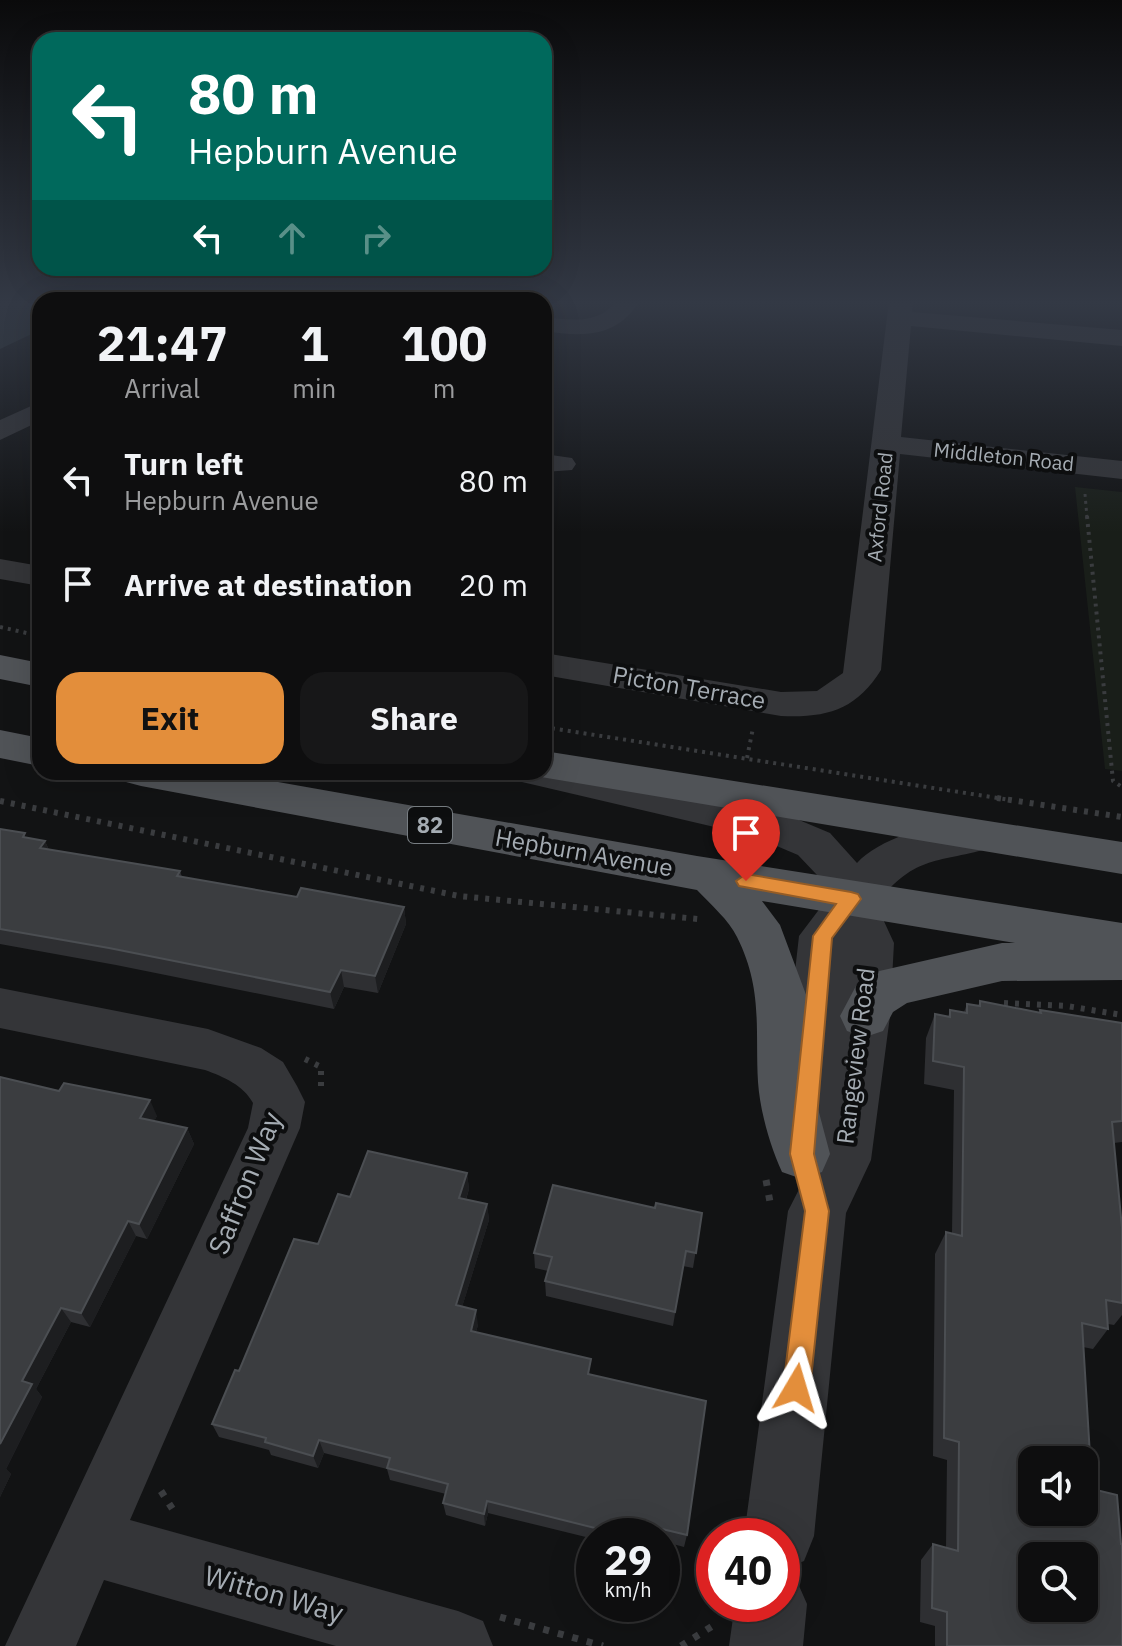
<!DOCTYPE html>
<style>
body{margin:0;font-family:"IBM Plex Sans",sans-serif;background:#171718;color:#f1f3f6;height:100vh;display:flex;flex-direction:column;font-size:30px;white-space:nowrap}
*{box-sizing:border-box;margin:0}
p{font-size:26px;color:#9b9c9e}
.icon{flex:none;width:44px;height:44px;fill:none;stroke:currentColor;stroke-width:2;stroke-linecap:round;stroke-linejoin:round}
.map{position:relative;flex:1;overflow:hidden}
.sheet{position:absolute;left:32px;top:292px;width:520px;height:488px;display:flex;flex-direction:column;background:#0e0e0f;border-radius:24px;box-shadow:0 8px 32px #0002,0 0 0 2px #2e2e2f}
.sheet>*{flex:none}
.hud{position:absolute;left:32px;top:32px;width:520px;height:244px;border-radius:24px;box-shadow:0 8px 32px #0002,0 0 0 2px #2e2e2f;background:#00695c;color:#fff;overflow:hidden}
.tools{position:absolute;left:1018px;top:1446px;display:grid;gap:16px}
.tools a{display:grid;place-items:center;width:80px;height:80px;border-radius:16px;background:#0e0e0f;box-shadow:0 8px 32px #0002,0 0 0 2px #2e2e2f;font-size:40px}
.speed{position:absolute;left:576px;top:1518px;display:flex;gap:16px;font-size:40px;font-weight:700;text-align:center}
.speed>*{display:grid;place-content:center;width:104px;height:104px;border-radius:50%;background:#0e0e0f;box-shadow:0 8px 32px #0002,0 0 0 2px #2e2e2f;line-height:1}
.speed small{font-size:20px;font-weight:400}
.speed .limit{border:12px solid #d22;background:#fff;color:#111}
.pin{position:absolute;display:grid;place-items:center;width:68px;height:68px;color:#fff;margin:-82px -34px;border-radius:50% 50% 50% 0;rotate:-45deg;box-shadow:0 0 8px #0007}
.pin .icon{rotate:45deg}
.me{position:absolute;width:88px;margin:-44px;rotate:7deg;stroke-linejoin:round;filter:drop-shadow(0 0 6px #0008)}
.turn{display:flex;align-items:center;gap:28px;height:168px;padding:0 24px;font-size:36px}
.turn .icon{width:104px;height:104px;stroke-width:2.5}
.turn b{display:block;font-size:56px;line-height:68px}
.lanes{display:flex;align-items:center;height:76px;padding:0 24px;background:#0003;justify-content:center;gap:40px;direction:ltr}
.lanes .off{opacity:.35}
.eta{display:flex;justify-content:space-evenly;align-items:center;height:136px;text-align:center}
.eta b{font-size:48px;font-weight:800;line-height:56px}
.cta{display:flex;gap:16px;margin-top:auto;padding:16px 24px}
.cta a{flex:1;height:92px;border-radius:24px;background:#e38e3b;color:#111;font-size:32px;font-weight:800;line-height:92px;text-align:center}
.cta a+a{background:#171718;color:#f1f3f6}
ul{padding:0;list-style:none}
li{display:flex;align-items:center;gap:24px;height:104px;padding:0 24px}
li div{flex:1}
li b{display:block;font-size:30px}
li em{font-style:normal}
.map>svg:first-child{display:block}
.green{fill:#191e19}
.water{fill:#2a3336}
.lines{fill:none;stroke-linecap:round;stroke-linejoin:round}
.path-far3{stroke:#3a3c3f;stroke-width:3;stroke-dasharray:3 4;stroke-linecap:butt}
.path-far2{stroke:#3a3c3f;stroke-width:4;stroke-dasharray:3 5;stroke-linecap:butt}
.path-far1{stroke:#3a3c3f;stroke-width:6;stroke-dasharray:4 7;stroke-linecap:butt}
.path{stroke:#3a3c3f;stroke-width:7;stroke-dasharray:6 9;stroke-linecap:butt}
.minor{fill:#343538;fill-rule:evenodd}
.tertiary{fill:#343538;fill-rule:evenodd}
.primary{fill:#505357;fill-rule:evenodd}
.wall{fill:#2e2f32}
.shaded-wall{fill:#1d1e20}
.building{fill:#3b3d40;stroke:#4b4e52;stroke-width:2;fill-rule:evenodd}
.route{fill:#e38e3b;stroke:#945c26;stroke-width:2}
.labels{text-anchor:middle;stroke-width:8;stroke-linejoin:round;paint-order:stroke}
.far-street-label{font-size:20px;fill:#a5acb3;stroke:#0d0e0f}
.shield{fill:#0d0e0f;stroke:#777d82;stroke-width:2}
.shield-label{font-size:22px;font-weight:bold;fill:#a5acb3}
.street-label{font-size:24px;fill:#a5acb3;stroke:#0d0e0f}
.near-street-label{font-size:28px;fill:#a5acb3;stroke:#0d0e0f}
</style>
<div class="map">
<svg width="1122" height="1646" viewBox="0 0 1122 1646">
<rect width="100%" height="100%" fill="#121314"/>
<!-- green -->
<path class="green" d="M 1075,487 L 1122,492 L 1122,771 L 1105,769 Z"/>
<!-- water -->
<path class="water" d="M 0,301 L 40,301 L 40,330 L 0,349 Z"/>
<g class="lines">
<!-- path-far3 -->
<path class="path-far3" d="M 1085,494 L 1087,518"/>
<!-- path-far2 -->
<path class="path-far2" d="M 1087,516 L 1113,781 L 1122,787
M 0,627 L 40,636
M 544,727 L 1010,800
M 747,758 L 753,728"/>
<!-- path-far1 -->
<path class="path-far1" d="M 997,798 L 1122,817
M 0,801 L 459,896 L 698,919
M 1004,1003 L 1067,1006 L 1122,1015
M 305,1059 L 321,1067 L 321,1090"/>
<!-- path -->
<path class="path" d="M 766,1180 L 770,1202
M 161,1491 L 175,1513
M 500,1617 L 603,1646
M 681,1646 L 714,1625"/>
<!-- minor -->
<path class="minor" d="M 616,301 L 640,301 C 616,338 584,337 544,331 L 544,317 C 570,320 599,325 616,301 Z
M 889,301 L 913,301 L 912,312 L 1122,330 L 1122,346 L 911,326 L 901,437 L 1122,461 L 1122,479 L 900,454 L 881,670 C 856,710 827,718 781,716 L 544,675 L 544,653 L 781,692 L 817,691 L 843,673 Z
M 40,402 L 40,421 L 0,440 L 0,420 Z
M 544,454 L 572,458 L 576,464 L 572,470 L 544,472 Z
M 0,559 L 40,566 L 40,586 L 0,579 Z
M 0,988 L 208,1029 L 261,1048 L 283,1062 L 297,1086 L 305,1102 L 300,1128 L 130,1520 L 458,1611 L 483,1621 L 493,1646 L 336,1646 L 104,1580 L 76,1646 L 5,1646 L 248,1128 L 253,1103 C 243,1085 224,1077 205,1070 L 0,1028 Z"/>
<!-- tertiary -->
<path class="tertiary" d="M 544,759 L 780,812 L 830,833 L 857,863 C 882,835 958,814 994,825 L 1000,836 L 994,847 C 937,864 917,853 876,904 L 894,943 L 890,1016 L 871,1160 L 846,1213 L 814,1536 L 804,1561 L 782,1570 L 782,1536 L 744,1536 L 788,1211 L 816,1156 L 818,1142 L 805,1147 L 786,1140 L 778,1123 L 799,936 L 827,899 L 817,875 L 798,855 L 753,836 L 522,782 L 516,772 L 544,772 Z
M 782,1573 L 796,1579 L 807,1604 L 803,1646 L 729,1646 L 735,1604 L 782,1604 Z"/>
<!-- primary -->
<path class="primary" d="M 0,655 L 40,663 L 40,687 L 0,679 Z
M 0,730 L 40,738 L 40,766 L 0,758 Z
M 544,751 L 1122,842 L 1122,874 L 529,775 L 527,772 L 544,772 Z
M 120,772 L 222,772 L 697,856 L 1122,923 L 1122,980 L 1002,981 L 907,1003 L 893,1012 L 883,1031 L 865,1037 L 847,1031 L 840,1016 L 857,984 L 875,972 L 1002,943 L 1015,943 L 762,901 L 780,925 L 808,1000 L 812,1086 L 830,1154 L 822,1172 L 802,1179 L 782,1172 C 770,1146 760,1111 758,1082 C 755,1028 763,989 737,937 C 729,920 710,904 697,890 L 141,786 L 126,782 Z"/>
</g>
<!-- wall -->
<path class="wall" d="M 0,829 L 27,838 L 45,841 L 49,850 L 180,871 L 182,877 L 297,897 L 404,907 L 406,924 L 378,993 L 344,987 L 334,1009 L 116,965 L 0,944 Z
M 980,1001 L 1039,1013 L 1040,1010 L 1122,1023 L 1122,1142 L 1114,1143 L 1122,1228 L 1122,1315 L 1114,1325 L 1108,1324 L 1108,1329 L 1093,1349 L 1083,1347 L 1092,1489 L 1122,1646 L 935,1646 L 935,1626 L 920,1622 L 921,1560 L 933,1544 L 946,1548 L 947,1460 L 933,1456 L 935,1254 L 946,1232 L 952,1233 L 954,1090 L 924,1084 L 926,1038 L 935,1014 L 948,1017 L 950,1010 L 964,1012 L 967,1004 L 978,1006 Z
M 0,1077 L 157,1116 L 154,1121 L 187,1128 L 194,1144 L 147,1239 L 136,1236 L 90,1327 L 71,1322 L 36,1389 L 42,1397 L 6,1469 L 11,1474 L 0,1497 Z
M 467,1173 L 469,1189 L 466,1200 L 487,1204 L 489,1220 L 462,1307 L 478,1325 L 476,1332 L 590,1374 L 687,1535 L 684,1547 L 662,1541 L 662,1536 L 643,1536 L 632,1533 L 631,1536 L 594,1536 L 594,1539 L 488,1513 L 485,1526 L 446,1515 L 443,1503 L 446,1494 L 390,1480 L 387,1469 L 324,1453 L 318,1468 L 271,1455 L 269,1450 L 219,1437 L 212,1424 L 239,1371 L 318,1244 L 350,1197 Z
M 655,1208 L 702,1213 L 693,1268 L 683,1266 L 673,1326 L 546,1296 L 545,1281 L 548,1271 L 535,1268 L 534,1253 Z"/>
<!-- shaded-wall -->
<path class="shaded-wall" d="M 45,841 L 52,858 L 40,848 Z
M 404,907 L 406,924 L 378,993 L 375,976 Z
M 341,970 L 344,987 L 334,1009 L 330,992 Z
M 150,1100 L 157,1116 L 147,1134 L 140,1118 Z
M 187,1128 L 194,1144 L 147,1239 L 139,1224 Z
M 467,1173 L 469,1189 L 461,1214 L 459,1198 Z
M 487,1204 L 489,1220 L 458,1320 L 456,1305 Z
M 128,1221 L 136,1236 L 90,1327 L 81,1313 Z
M 61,1308 L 71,1322 L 36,1389 L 42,1397 L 6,1469 L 11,1474 L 0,1497 L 0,1444 L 22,1381 Z
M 476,1310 L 478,1325 L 472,1345 L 471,1331 Z
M 319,1440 L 324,1453 L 318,1468 L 313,1456 Z
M 487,1501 L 488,1513 L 485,1526 L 484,1514 Z"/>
<!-- building -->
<path class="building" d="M 0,829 L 25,833 L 23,837 L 45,841 L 40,848 L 180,871 L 177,876 L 297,897 L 301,888 L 404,907 L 375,976 L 341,970 L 330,992 L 109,948 L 0,929 Z
M 980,1001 L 1041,1013 L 1040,1010 L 1122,1023 L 1122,1121 L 1112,1122 L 1122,1228 L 1122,1303 L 1106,1300 L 1108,1329 L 1082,1323 L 1092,1489 L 1117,1495 L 1121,1544 L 1122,1544 L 1122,1646 L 947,1646 L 947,1612 L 932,1608 L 933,1544 L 958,1551 L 959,1442 L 944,1438 L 946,1232 L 962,1236 L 964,1067 L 933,1061 L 935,1014 L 950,1017 L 950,1010 L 967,1013 L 967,1004 L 980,1006 ZM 1032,1460 L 1084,1460 L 1084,1512 L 1032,1512 ZM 1032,1556 L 1084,1556 L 1084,1608 L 1032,1608 Z
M 0,1077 L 59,1091 L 64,1083 L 150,1100 L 140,1118 L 187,1128 L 139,1224 L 128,1221 L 81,1313 L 61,1308 L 22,1381 L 32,1384 L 0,1444 Z
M 368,1151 L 467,1173 L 459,1198 L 487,1204 L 456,1305 L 476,1310 L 471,1331 L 591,1359 L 588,1374 L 706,1401 L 687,1535 L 633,1522 L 631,1536 L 627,1536 L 487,1501 L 484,1514 L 443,1503 L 448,1484 L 387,1468 L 390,1458 L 319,1440 L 313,1456 L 265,1442 L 266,1438 L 212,1424 L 235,1370 L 239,1371 L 294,1239 L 318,1244 L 338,1194 L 350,1197 Z
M 553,1185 L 655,1208 L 656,1203 L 702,1213 L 696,1253 L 686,1251 L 675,1312 L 545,1281 L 552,1257 L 534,1253 Z"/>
<!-- sky -->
<linearGradient id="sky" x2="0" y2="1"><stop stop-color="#0a0a0b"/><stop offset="0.57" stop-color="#333945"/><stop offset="1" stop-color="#333945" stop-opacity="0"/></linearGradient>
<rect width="1122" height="532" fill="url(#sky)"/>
<!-- route -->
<path class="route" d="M 746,874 L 851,892 L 858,894 L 861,899 L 832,938 L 814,1154 L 829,1211 L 810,1388 L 806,1398 L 796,1401 L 787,1398 L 783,1388 L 805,1211 L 790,1154 L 813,936 L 836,904 L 739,886 L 736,881 Z"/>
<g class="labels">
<!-- far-street labels -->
<g class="far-street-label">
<text transform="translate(1004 457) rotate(6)" y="7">Middleton Road</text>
<text transform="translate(880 507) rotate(-84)" y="7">Axford Road</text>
</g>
<!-- shield labels -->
<rect class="shield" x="408" y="807" width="44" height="36" rx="6"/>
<g class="shield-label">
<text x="430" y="833">82</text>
</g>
<!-- street labels -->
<g class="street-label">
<text transform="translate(689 688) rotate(10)" y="8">Picton Terrace</text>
<text transform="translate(584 853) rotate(10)" y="8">Hepburn Avenue</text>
<text transform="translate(856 1056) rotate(-83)" y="8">Rangeview Road</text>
</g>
<!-- near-street labels -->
<g class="near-street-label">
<text transform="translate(245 1183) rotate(-68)" y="10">Saffron Way</text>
<text transform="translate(274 1594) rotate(16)" y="10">Witton Way</text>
</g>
</g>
</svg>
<div class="tools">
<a><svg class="icon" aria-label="sound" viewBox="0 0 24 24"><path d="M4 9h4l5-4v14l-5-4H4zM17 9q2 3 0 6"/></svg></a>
<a><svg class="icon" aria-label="search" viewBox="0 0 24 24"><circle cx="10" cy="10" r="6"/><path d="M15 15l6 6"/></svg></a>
</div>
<div class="speed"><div>29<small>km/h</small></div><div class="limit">40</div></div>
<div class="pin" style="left:746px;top:881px;background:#d93025"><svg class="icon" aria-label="arrive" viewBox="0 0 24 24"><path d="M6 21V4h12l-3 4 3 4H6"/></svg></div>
<svg class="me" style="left:796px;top:1388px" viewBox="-20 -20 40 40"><path d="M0-17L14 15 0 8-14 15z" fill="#e38e3b" stroke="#fff" stroke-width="4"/></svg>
<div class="hud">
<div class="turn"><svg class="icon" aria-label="left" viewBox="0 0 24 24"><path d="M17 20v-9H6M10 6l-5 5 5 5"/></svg><div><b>80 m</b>Hepburn Avenue</div></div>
<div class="lanes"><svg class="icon" aria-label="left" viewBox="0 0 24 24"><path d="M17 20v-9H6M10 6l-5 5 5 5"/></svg><svg class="icon off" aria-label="ahead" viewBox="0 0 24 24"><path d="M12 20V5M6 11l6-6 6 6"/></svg><svg class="icon off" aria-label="right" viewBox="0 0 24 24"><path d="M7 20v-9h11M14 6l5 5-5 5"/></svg></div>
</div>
<section class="sheet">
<div class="eta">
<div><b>21:47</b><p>Arrival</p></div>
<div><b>1</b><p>min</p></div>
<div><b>100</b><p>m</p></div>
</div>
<ul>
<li><svg class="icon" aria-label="left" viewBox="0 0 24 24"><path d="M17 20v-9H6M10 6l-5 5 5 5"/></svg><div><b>Turn left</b><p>Hepburn Avenue</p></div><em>80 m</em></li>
<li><svg class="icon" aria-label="arrive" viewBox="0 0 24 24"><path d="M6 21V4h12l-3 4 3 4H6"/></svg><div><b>Arrive at destination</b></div><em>20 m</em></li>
</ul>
<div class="cta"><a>Exit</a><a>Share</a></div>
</section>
</div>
